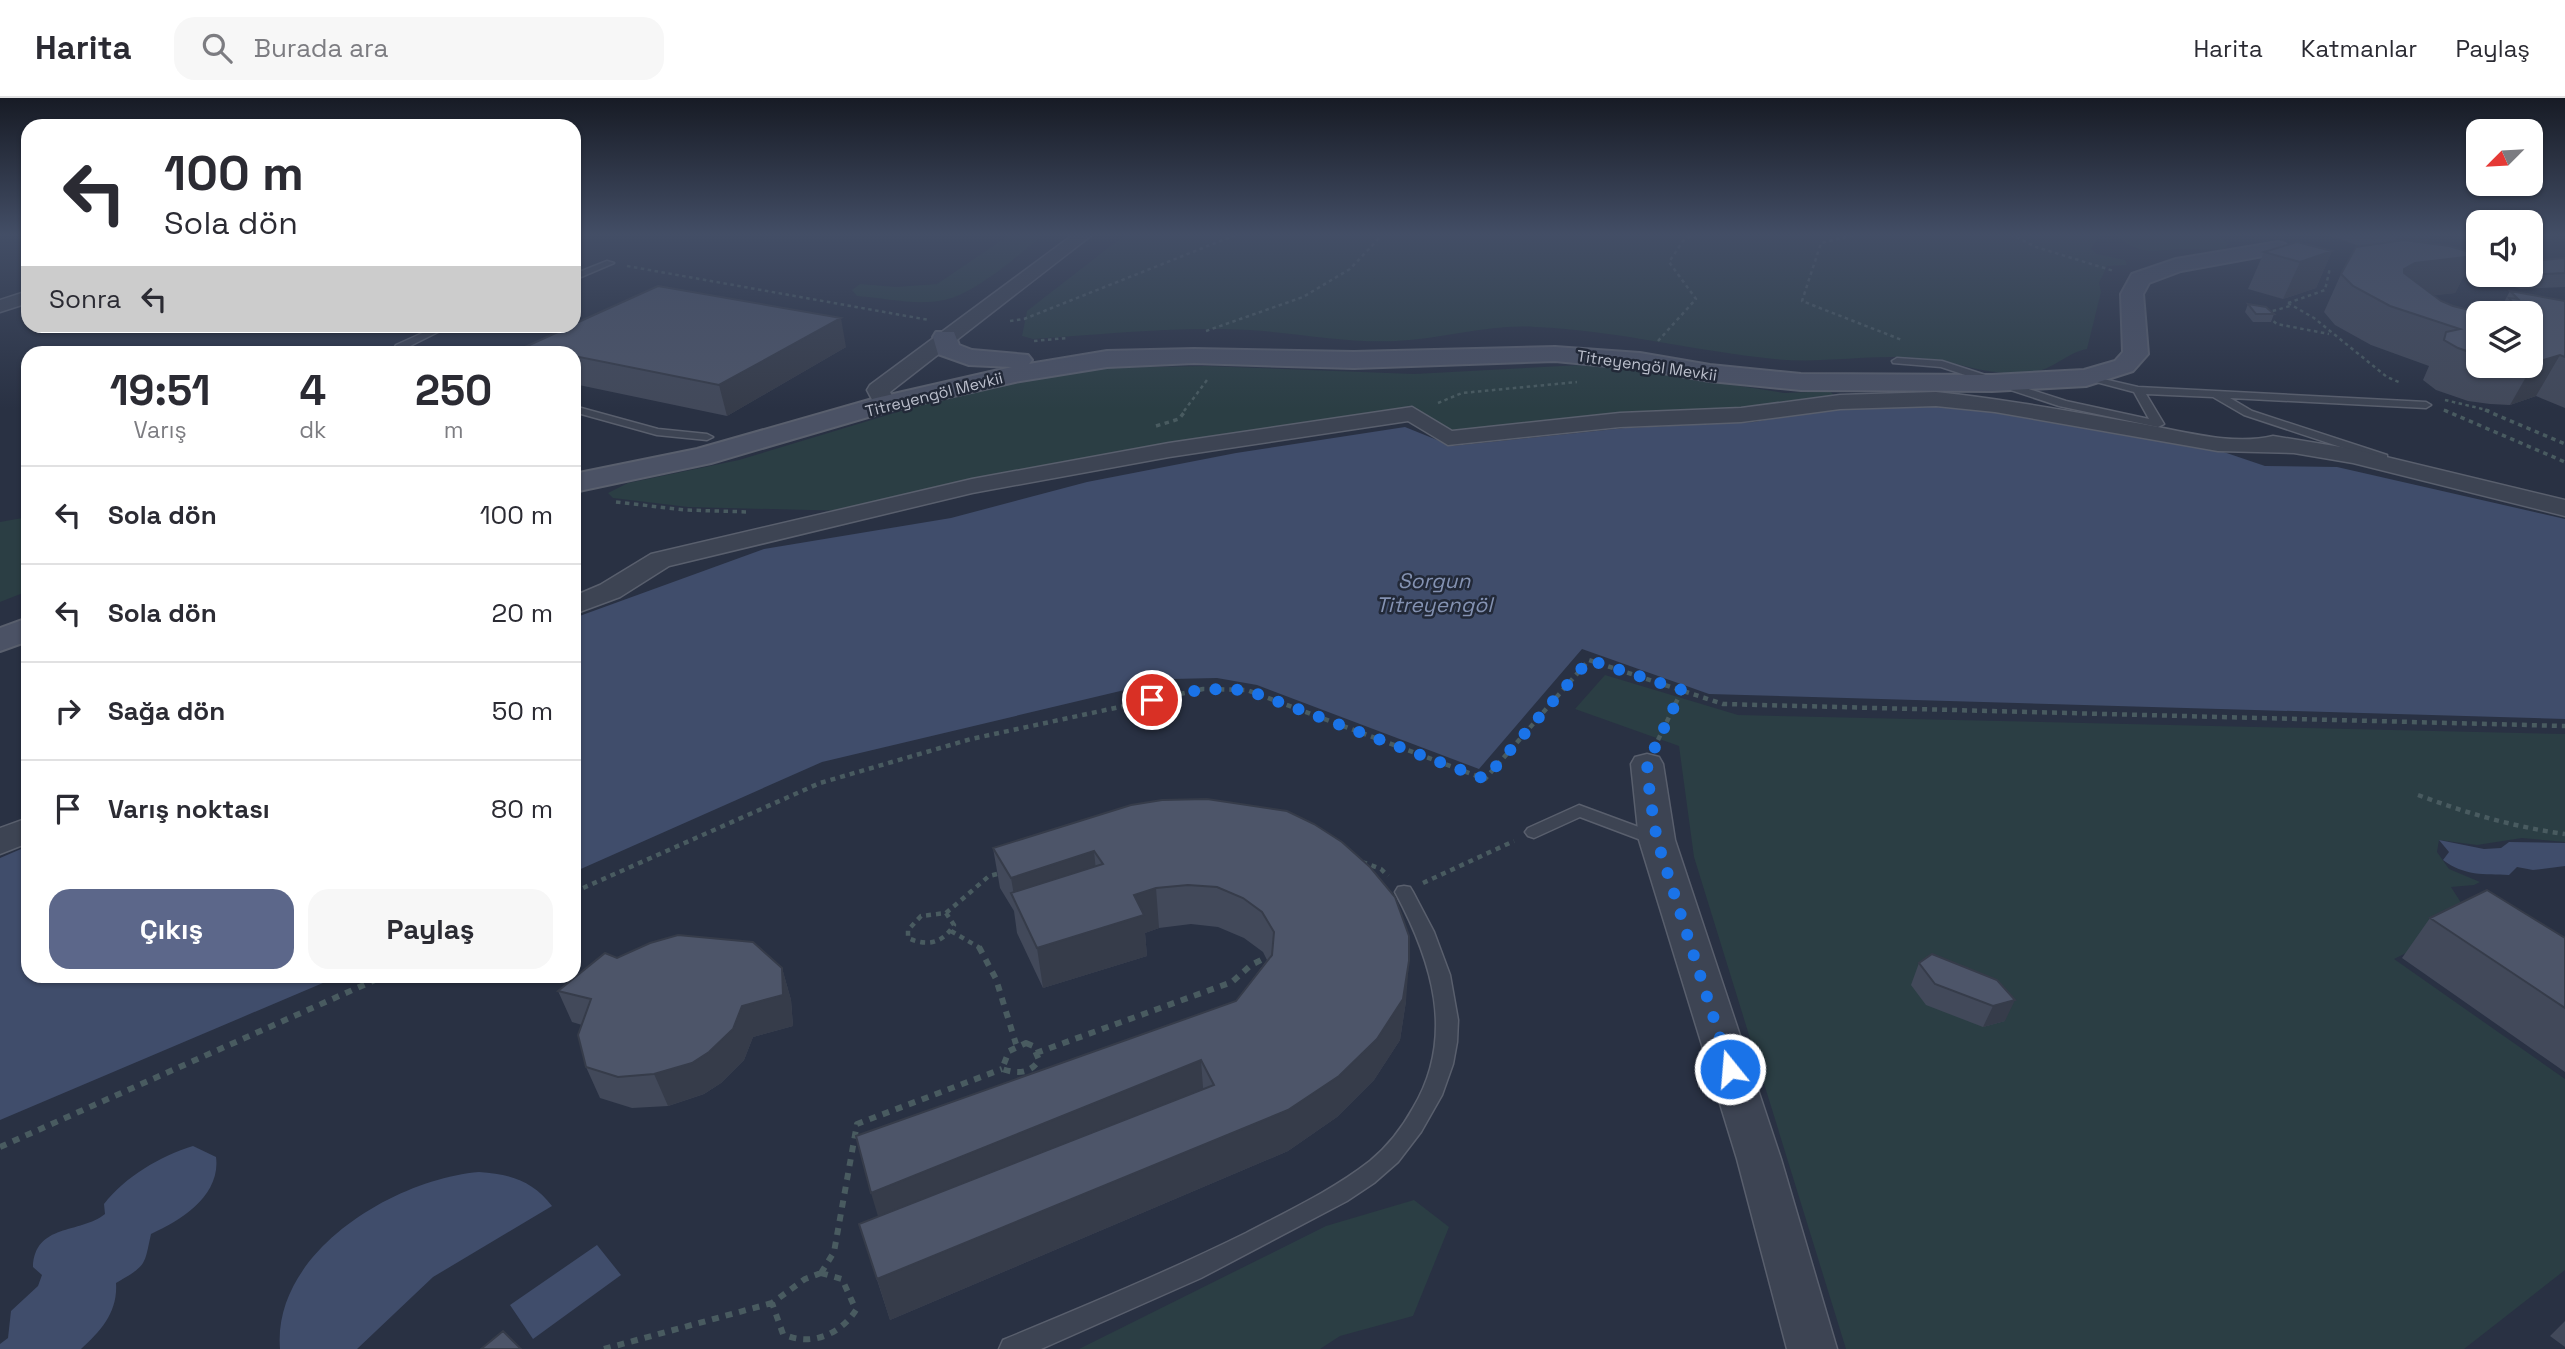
<!DOCTYPE html>
<html lang="tr">
<meta charset="utf-8">
<style>
body{margin:0;font-family:"Space Grotesk",sans-serif;background:#f7f7f7;color:#2b2b33;height:100vh;display:flex;flex-direction:column;font-size:26px;white-space:nowrap}
*{box-sizing:border-box;margin:0}
p{font-size:23px;color:#7c7c81}
.icon{flex:none;width:38px;height:38px;fill:none;stroke:currentColor;stroke-width:2;stroke-linecap:round;stroke-linejoin:round}
.map{position:relative;flex:1;overflow:hidden}
.drawer{position:absolute;left:21px;top:248px;width:560px;height:637px;display:flex;flex-direction:column;background:#fff;border-radius:21px;box-shadow:0 2px 5px #0004}
.drawer>*{flex:none}
.hud{position:absolute;left:21px;top:21px;width:560px;height:214px;border-radius:21px;box-shadow:0 2px 5px #0004;background:#fff;color:#2b2b33;overflow:hidden}
.needle{width:46px;rotate:246deg}
.buttons{position:absolute;left:2466px;top:21px;display:grid;gap:14px}
.buttons a{display:grid;place-items:center;width:77px;height:77px;border-radius:14px;background:#fff;box-shadow:0 2px 5px #0004;font-size:35px}
.pin{position:absolute;display:grid;place-items:center;width:60px;height:60px;color:#fff;margin:-30px;border:4px solid #fff;border-radius:50%;box-shadow:0 2px 7px #0007}
.me{position:absolute;width:77px;margin:-38px;rotate:343deg;stroke-linejoin:round;filter:drop-shadow(0 0 5px #0008)}
.turn{display:flex;align-items:center;gap:24px;height:147px;padding:0 28px;font-size:32px}
.turn .icon{width:91px;height:91px;stroke-width:2.5}
.turn b{display:block;font-size:49px;line-height:60px}
.then{display:flex;align-items:center;height:66px;padding:0 28px;background:#0003;gap:14px;font-size:26px}
.eta{display:flex;justify-content:space-evenly;align-items:center;height:119px;text-align:center}
.eta b{font-size:42px;font-weight:600;line-height:49px}
.primary-button{display:flex;gap:14px;margin-top:auto;padding:14px 28px}
.primary-button a{flex:1;height:80px;border-radius:21px;background:#5c678a;color:#fff;font-size:28px;font-weight:600;line-height:80px;text-align:center}
.primary-button a+a{background:#f7f7f7;color:#2b2b33}
ul{padding:0;list-style:none}
li{display:flex;align-items:center;gap:21px;height:98px;padding:0 28px;border-top:2px solid #e1e1e2}
li div{flex:1}
li b{display:block;font-size:26px}
li em{font-style:normal}
header{display:flex;align-items:center;gap:42px;box-sizing:border-box;height:98px;padding:0 35px;background:#fff;border-bottom:2px solid #e1e1e2}
header strong{font-size:33px}
nav{display:flex;gap:38px;margin-inline-start:auto;font-size:24px}
.search{width:490px;height:63px;background:#f7f7f7;display:flex;align-items:center;gap:18px;box-sizing:border-box;padding:0 24px;border-radius:21px;color:#7c7c81;font-size:26px}
.map>svg:first-child{display:block}
.green{fill:#2b3e44}
.water{fill:#404d6b}
.lines{fill:none;stroke-linecap:round;stroke-linejoin:round}
.lane-casing{stroke:#595f6d;stroke-width:3}
.street-casing{stroke:#595f6d;stroke-width:3}
.secondary-casing{stroke:#595f6d;stroke-width:4}
.path-far3{stroke:#495b60;stroke-width:2.5;stroke-dasharray:3.5 3.5;stroke-linecap:butt}
.path-far2{stroke:#495b60;stroke-width:3.5;stroke-dasharray:4.5 4.5;stroke-linecap:butt}
.path-far1{stroke:#495b60;stroke-width:4.5;stroke-dasharray:5 5;stroke-linecap:butt}
.path{stroke:#495b60;stroke-width:6;stroke-dasharray:7 7;stroke-linecap:butt}
.lane{fill:#3d4453;fill-rule:evenodd}
.street{fill:#3d4453;fill-rule:evenodd}
.secondary{fill:#4b5265;fill-rule:evenodd}
.wall{fill:#42495a}
.shaded-wall{fill:#363c4a}
.building{fill:#4d5569;stroke:#363c4a;stroke-width:2}
.route{stroke:#1a73e8;stroke-width:12;stroke-dasharray:0 21.6}
.labels{text-anchor:middle;stroke-width:5;stroke-linejoin:round;paint-order:stroke}
.far-street-label{font-size:16px;fill:#bbbfcc;stroke:#222938}
.water-label{font-size:21px;font-style:italic;fill:#8492b2;stroke:#222938}
</style>
<header>
<strong>Harita</strong>
<div class="search"><svg class="icon" aria-label="search" viewBox="0 0 24 24"><circle cx="10" cy="10" r="6"/><path d="M15 15l6 6"/></svg>Burada ara</div>
<nav><a>Harita</a><a>Katmanlar</a><a>Paylaş</a></nav>
</header>
<div class="map">
<svg width="2565" height="1251" viewBox="0 0 2565 1251">
<rect width="100%" height="100%" fill="#293143"/>
<!-- green -->
<path class="green" d="M 1011,136 L 1044,136 C 1019,157 975,196 944,202 C 917,208 885,200 857,198 L 852,192 L 860,186 L 896,189 L 937,186 Z
M 1126,136 L 2100,136 L 2091,151 L 2097,156 L 2125,162 L 2127,167 L 2107,168 L 2099,185 L 2101,194 L 2087,251 C 2066,255 2052,273 2029,275 C 1990,279 1956,263 1918,260 C 1869,256 1822,266 1774,261 C 1694,253 1615,232 1535,229 C 1490,226 1442,241 1397,243 C 1351,245 1308,237 1263,233 C 1187,227 1109,236 1033,241 L 1022,238 L 1027,213 Z
M 2113,136 L 2218,136 L 2228,146 L 2225,151 C 2210,153 2196,150 2181,151 C 2147,153 2144,158 2113,136 Z
M 1600,266 L 1784,295 L 1830,293 L 1837,301 L 1735,315 L 1453,336 L 1415,312 L 848,413 L 688,409 L 613,400 L 608,395 L 628,385 L 739,362 L 944,300 L 1092,270 L 1206,268 L 1414,276 Z
M 28,419 L 28,493 L 0,504 L 0,424 Z
M 1605,577 L 1738,617 L 2565,636 L 2565,744 L 2522,740 L 2477,747 L 2439,742 L 2437,754 L 2449,771 L 2480,784 L 2474,787 L 2451,789 L 2467,814 L 2454,831 L 2394,861 L 2565,981 L 2565,1172 L 2464,1251 L 1846,1251 L 1694,759 L 1679,648 L 1575,611 Z
M 1414,1102 L 1449,1129 L 1413,1218 L 1340,1238 L 1320,1251 L 1079,1251 L 1326,1128 Z"/>
<!-- water -->
<path class="water" d="M 1967,307 L 2203,347 L 2265,368 L 2337,369 L 2565,421 L 2565,621 L 1709,596 L 1582,551 L 1479,671 L 1257,587 L 1217,580 L 1171,581 L 822,664 L 574,774 L 574,520 L 764,451 L 951,420 L 1087,384 L 1236,355 L 1405,329 L 1452,348 L 1625,330 L 1754,324 L 1838,308 Z
M 2439,742 L 2484,751 L 2501,750 L 2509,744 L 2565,745 L 2565,768 L 2533,772 L 2517,769 L 2509,777 C 2484,776 2464,778 2443,762 L 2449,754 Z
M 28,748 L 28,878 L 337,879 L 0,1022 L 0,760 Z
M 193,1048 L 216,1059 C 221,1097 182,1122 151,1136 C 144,1168 147,1167 116,1185 C 118,1214 101,1233 81,1251 L 0,1251 L 0,1246 L 8,1240 L 11,1213 L 38,1188 L 42,1177 L 33,1169 C 35,1125 80,1136 105,1116 L 104,1106 C 125,1079 160,1058 193,1048 Z
M 479,1074 C 510,1076 533,1083 552,1108 L 433,1179 L 357,1251 L 280,1251 C 272,1154 395,1081 479,1074 Z
M 597,1147 L 621,1177 L 533,1241 L 510,1207 Z"/>
<g class="lines">
<defs>
<path id="lane" d="M 607,163 L 614,165 L 574,182 L 574,176 Z
M 438,228 L 450,228 L 404,251 L 401,256 L 391,256 L 396,247 Z
M 1897,260 L 1942,263 L 2066,303 L 2149,321 L 2134,294 L 2081,280 L 2086,277 L 2138,289 L 2426,304 L 2431,307 L 2426,310 L 2230,300 L 2252,313 L 2387,357 L 2387,361 L 2383,363 L 2244,317 L 2213,299 L 2146,296 L 2164,326 L 2158,329 L 2059,308 L 1941,269 L 1893,265 L 1892,263 Z
M 574,308 L 658,331 L 707,336 L 713,339 L 707,342 L 657,337 L 574,314 Z
M 1579,707 L 1663,738 L 1666,742 L 1663,746 L 1657,748 L 1580,719 L 1534,740 L 1528,738 L 1525,734 L 1528,730 Z
M 1404,788 L 1410,789 L 1413,794 L 1434,834 L 1450,877 L 1458,922 L 1457,944 L 1453,966 L 1442,997 L 1421,1034 L 1398,1064 L 1374,1085 L 1347,1103 L 1201,1180 L 1041,1251 L 999,1251 L 1003,1242 C 1085,1208 1167,1174 1246,1135 C 1288,1113 1333,1092 1370,1063 C 1388,1048 1402,1030 1413,1010 C 1456,938 1432,863 1395,794 L 1398,789 Z"/>
<path id="street" d="M 1074,136 L 1093,136 L 890,294 L 896,306 L 893,311 L 877,311 L 867,292 L 870,287 Z
M 28,193 L 28,205 L 0,214 L 0,202 Z
M 1936,294 C 2005,301 2073,314 2142,326 C 2183,333 2232,348 2273,338 L 2353,351 L 2565,402 L 2565,418 L 2353,365 L 2294,355 L 2218,353 L 1995,314 L 1936,308 L 1840,311 L 1741,324 L 1620,329 L 1448,347 L 1408,323 L 1169,359 L 972,395 L 669,468 L 620,499 L 574,516 L 574,498 L 600,487 L 651,456 L 972,381 L 1169,345 L 1412,309 L 1452,333 L 1620,315 L 1741,310 L 1840,297 Z
M 1647,656 L 1659,659 L 1663,666 L 1675,742 L 1781,1061 L 1837,1251 L 1787,1251 L 1737,1061 L 1639,742 L 1631,666 L 1635,659 Z
M 28,720 L 28,745 L 0,756 L 0,730 Z"/>
<path id="secondary" d="M 2278,144 L 2285,146 L 2289,150 L 2285,154 L 2181,173 L 2149,185 L 2143,196 L 2148,256 L 2133,273 L 2086,288 L 1992,293 L 1801,292 L 1710,283 L 1640,271 L 1555,263 L 1354,270 L 1194,265 L 1107,269 L 1015,284 L 892,312 L 711,365 L 574,394 L 574,376 L 697,351 L 876,300 L 1012,269 L 969,267 L 938,256 L 933,239 L 936,234 L 954,234 L 959,247 L 972,252 L 1028,257 L 1032,262 L 1029,266 L 1107,253 L 1194,251 L 1354,254 L 1555,249 L 1640,255 L 1710,267 L 1801,276 L 1992,277 L 2084,272 L 2115,263 L 2123,254 L 2121,196 L 2132,176 L 2176,161 Z
M 28,520 L 28,543 L 0,553 L 0,530 Z"/>
</defs>
<!-- lane casing -->
<use href="#lane" class="lane-casing"/>
<!-- street casing -->
<use href="#street" class="street-casing"/>
<!-- secondary casing -->
<use href="#secondary" class="secondary-casing"/>
<!-- path-far3 -->
<path class="path-far3" d="M 1860,136 L 1821,145 L 1802,203 L 1902,242
M 2010,136 L 2036,149 L 2114,173
M 627,168 L 929,222
M 2288,205 L 2314,220 L 2387,279 L 2401,285
M 2288,205 L 2325,192 L 2330,170
M 2266,215 L 2290,208
M 2268,219 L 2277,226 L 2329,236
M 1010,223 L 1024,221 L 1238,136
M 1206,233 L 1303,199 L 1350,171 L 1383,136
M 1034,243 L 1067,240
M 1658,243 L 1696,201 L 1669,164 L 1683,143 L 1693,136
M 2445,302 L 2491,313
M 1438,305 L 1462,295 L 1577,284
M 2444,312 L 2447,313
M 1184,313 L 1207,282"/>
<!-- path-far2 -->
<path class="path-far2" d="M 2444,312 L 2565,364
M 2485,312 L 2565,346
M 1156,328 L 1179,321 L 1186,312
M 616,404 L 685,412 L 750,414"/>
<!-- path-far1 -->
<path class="path-far1" d="M 1658,642 L 1682,592
M 2418,697 C 2466,715 2514,729 2565,736
M 1362,764 L 1381,771 L 1388,778
M 1423,785 L 1514,743
M 574,794 L 820,685 L 971,641 L 1203,591 L 1247,592 L 1485,681 L 1589,562 L 1723,606 L 2565,628
M 946,815 L 989,778 L 1001,775
M 946,815 L 954,827 C 943,845 927,849 908,840 L 908,832 L 921,818 Z
M 951,833 L 980,850"/>
<!-- path -->
<path class="path" d="M 979,849 L 996,881 L 1016,946
M 1026,945 L 1033,948 L 1039,962 C 1030,976 1017,976 1002,971 L 1009,953 Z
M 1036,955 L 1232,884 L 1251,867 L 1269,858
M 0,1049 L 384,878
M 821,1175 L 834,1154 L 857,1026 L 1002,971
M 821,1175 L 842,1181 L 856,1212 C 840,1237 810,1249 783,1236 L 772,1205 L 805,1181 Z
M 604,1251 L 772,1205"/>
<!-- lane -->
<use href="#lane" class="lane"/>
<!-- street -->
<use href="#street" class="street"/>
<!-- secondary -->
<use href="#secondary" class="secondary"/>
</g>
<!-- wall -->
<path class="wall" d="M 2326,136 L 2431,136 L 2427,145 L 2474,158 L 2455,195 L 2434,197 L 2441,203 L 2453,208 L 2478,215 L 2478,268 L 2530,268 L 2530,215 L 2483,215 L 2486,210 L 2504,204 L 2510,193 L 2565,203 L 2565,310 L 2536,298 L 2510,307 L 2490,306 L 2468,303 L 2436,292 L 2423,282 L 2429,268 L 2371,247 L 2335,227 L 2324,214 L 2341,176 L 2359,148 Z
M 2332,153 L 2316,190 L 2283,201 L 2248,191 L 2264,154 Z
M 2565,160 L 2565,189 L 2520,191 L 2491,180 L 2492,177 L 2530,177 Z
M 2248,206 L 2274,216 L 2271,224 L 2253,224 L 2245,214 Z
M 525,249 L 846,249 L 727,318 L 574,286 L 574,256 L 527,256 Z
M 1131,707 L 1406,903 L 1400,942 L 1374,982 L 1337,1019 L 1288,1053 L 890,1222 L 859,1126 L 878,1119 L 1236,903 L 1267,862 L 1263,854 L 1244,840 L 1218,829 L 1191,826 L 1159,830 L 1145,835 L 1147,858 L 1043,890 L 1017,835 L 1014,813 L 1000,790 L 993,750 Z
M 2430,820 L 2565,840 L 2565,974 L 2402,860 Z
M 617,860 L 782,870 L 791,902 L 793,928 L 753,939 L 744,962 L 721,985 L 704,996 L 668,1008 L 632,1010 L 600,1000 L 586,969 L 582,927 L 572,924 L 558,893 Z
M 1919,865 L 1997,882 L 2005,923 L 1983,929 L 1926,907 L 1911,887 Z
M 2565,1223 L 2565,1249 L 2550,1238 Z"/>
<!-- shaded-wall -->
<path class="shaded-wall" d="M 2398,136 L 2431,136 L 2423,154 L 2387,159 Z
M 2332,153 L 2316,190 L 2283,201 L 2300,164 Z
M 2474,158 L 2455,195 L 2397,202 L 2404,171 L 2415,165 Z
M 841,220 L 846,249 L 727,318 L 719,287 Z
M 2560,257 L 2536,298 L 2510,307 L 2534,265 Z
M 1094,753 L 1098,792 L 1015,803 L 1011,780 Z
M 1156,790 L 1159,830 L 1145,835 L 1147,858 L 1043,890 L 1037,850 L 1134,797 Z
M 1409,863 L 1406,903 L 1400,942 L 1374,982 L 1337,1019 L 1288,1053 L 890,1222 L 877,1181 L 1339,978 Z
M 782,870 L 791,902 L 793,928 L 753,939 L 744,962 L 721,985 L 704,996 L 668,1008 L 654,976 Z
M 2015,902 L 2005,923 L 1983,929 L 1993,908 Z
M 1201,962 L 1204,1003 L 883,1135 L 871,1095 Z"/>
<!-- building -->
<path class="building" d="M 2404,142 L 2449,148 L 2473,155 L 2474,158 L 2415,165 L 2404,171 L 2404,175 L 2441,203 L 2453,208 L 2482,215 L 2478,215 L 2478,257 L 2458,250 L 2444,242 L 2446,234 L 2460,231 L 2390,208 L 2353,188 L 2341,176 L 2356,149 Z
M 2297,144 L 2332,153 L 2300,164 L 2264,154 Z
M 2565,160 L 2565,175 L 2528,177 L 2527,177 L 2530,177 L 2530,163 Z
M 658,188 L 841,220 L 719,287 L 574,258 L 574,256 L 560,256 L 525,249 L 571,228 L 574,228 L 574,226 Z
M 2510,193 L 2565,203 L 2565,259 L 2560,257 L 2534,265 L 2530,265 L 2530,215 L 2485,215 L 2492,211 L 2486,210 L 2499,203 L 2513,205 L 2509,200 L 2518,201 Z
M 2248,206 L 2266,209 L 2274,216 L 2256,216 Z
M 1207,701 L 1287,713 L 1314,726 L 1342,744 L 1370,769 L 1395,799 L 1409,838 L 1409,863 L 1403,901 L 1377,941 L 1339,978 L 1288,1012 L 877,1181 L 859,1126 L 1214,987 L 1201,962 L 871,1095 L 856,1038 L 1236,903 L 1272,857 L 1274,834 L 1262,814 L 1243,800 L 1217,789 L 1188,787 L 1156,790 L 1134,797 L 1144,817 L 1037,850 L 1011,795 L 1103,766 L 1094,753 L 1011,780 L 993,750 L 1131,707 L 1162,702 Z
M 2487,792 L 2565,840 L 2565,910 L 2430,820 Z
M 678,837 L 753,844 L 782,870 L 783,897 L 742,908 L 733,931 L 709,954 L 692,965 L 654,976 L 618,979 L 586,969 L 578,937 L 591,901 L 558,893 L 605,855 L 617,860 L 650,845 Z
M 1932,856 L 1997,882 L 2015,902 L 1993,908 L 1935,886 L 1919,865 Z
M 503,1233 L 521,1251 L 481,1251 Z"/>
<!-- sky -->
<linearGradient id="sky" x2="0" y2="1"><stop stop-color="#171b25"/><stop offset="0.44" stop-color="#434e66"/><stop offset="1" stop-color="#434e66" stop-opacity="0"/></linearGradient>
<rect width="2565" height="311" fill="url(#sky)"/>
<g class="lines">
<!-- route -->
<path class="route" d="M 1152,602 L 1203,591 L 1247,592 L 1485,681 L 1589,562 L 1682,592 L 1647,666 L 1650,699 L 1657,742 L 1730,971"/>
</g>
<g class="labels">
<!-- far-street labels -->
<g class="far-street-label">
<text transform="translate(1647 267) rotate(8)" y="6">Titreyengöl Mevkii</text>
<text transform="translate(934 296) rotate(-14)" y="6">Titreyengöl Mevkii</text>
</g>
<!-- water labels -->
<g class="water-label">
<text x="1434" y="490">Sorgun<tspan x="1434" dy="24">Titreyengöl</tspan></text>
</g>
</g>
</svg>
<div class="buttons">
<a><svg class="needle" viewBox="-14 -14 28 28"><path d="M0-13l5 13h-10z" fill="#e53935"/><path d="M0 13l5-13h-10z" fill="#7c7c81"/></svg></a>
<a><svg class="icon" aria-label="sound" viewBox="0 0 24 24"><path d="M4 9h4l5-4v14l-5-4H4zM17 9q2 3 0 6"/></svg></a>
<a><svg class="icon" aria-label="layers" viewBox="0 0 24 24"><path d="M12 4l9 5-9 5-9-5zM3 14l9 5 9-5"/></svg></a>
</div>
<div class="pin" style="left:1152px;top:602px;background:#d93025"><svg class="icon" aria-label="arrive" viewBox="0 0 24 24"><path d="M6 21V4h12l-3 4 3 4H6"/></svg></div>
<svg class="me" style="left:1730px;top:971px" viewBox="-20 -20 40 40"><circle r="17" fill="#1a73e8" stroke="#fff" stroke-width="3"/><path d="M0-11L8 9 0 5-8 9z" fill="#fff"/></svg>
<div class="hud">
<div class="turn"><svg class="icon" aria-label="left" viewBox="0 0 24 24"><path d="M17 20v-9H6M10 6l-5 5 5 5"/></svg><div><b>100 m</b>Sola dön</div></div>
<div class="then">Sonra<svg class="icon" aria-label="left" viewBox="0 0 24 24"><path d="M17 20v-9H6M10 6l-5 5 5 5"/></svg></div>
</div>
<section class="drawer">
<div class="eta">
<div><b>19:51</b><p>Varış</p></div>
<div><b>4</b><p>dk</p></div>
<div><b>250</b><p>m</p></div>
</div>
<ul>
<li><svg class="icon" aria-label="left" viewBox="0 0 24 24"><path d="M17 20v-9H6M10 6l-5 5 5 5"/></svg><div><b>Sola dön</b></div><em>100 m</em></li>
<li><svg class="icon" aria-label="left" viewBox="0 0 24 24"><path d="M17 20v-9H6M10 6l-5 5 5 5"/></svg><div><b>Sola dön</b></div><em>20 m</em></li>
<li><svg class="icon" aria-label="right" viewBox="0 0 24 24"><path d="M7 20v-9h11M14 6l5 5-5 5"/></svg><div><b>Sağa dön</b></div><em>50 m</em></li>
<li><svg class="icon" aria-label="arrive" viewBox="0 0 24 24"><path d="M6 21V4h12l-3 4 3 4H6"/></svg><div><b>Varış noktası</b></div><em>80 m</em></li>
</ul>
<div class="primary-button"><a>Çıkış</a><a>Paylaş</a></div>
</section>
</div>
